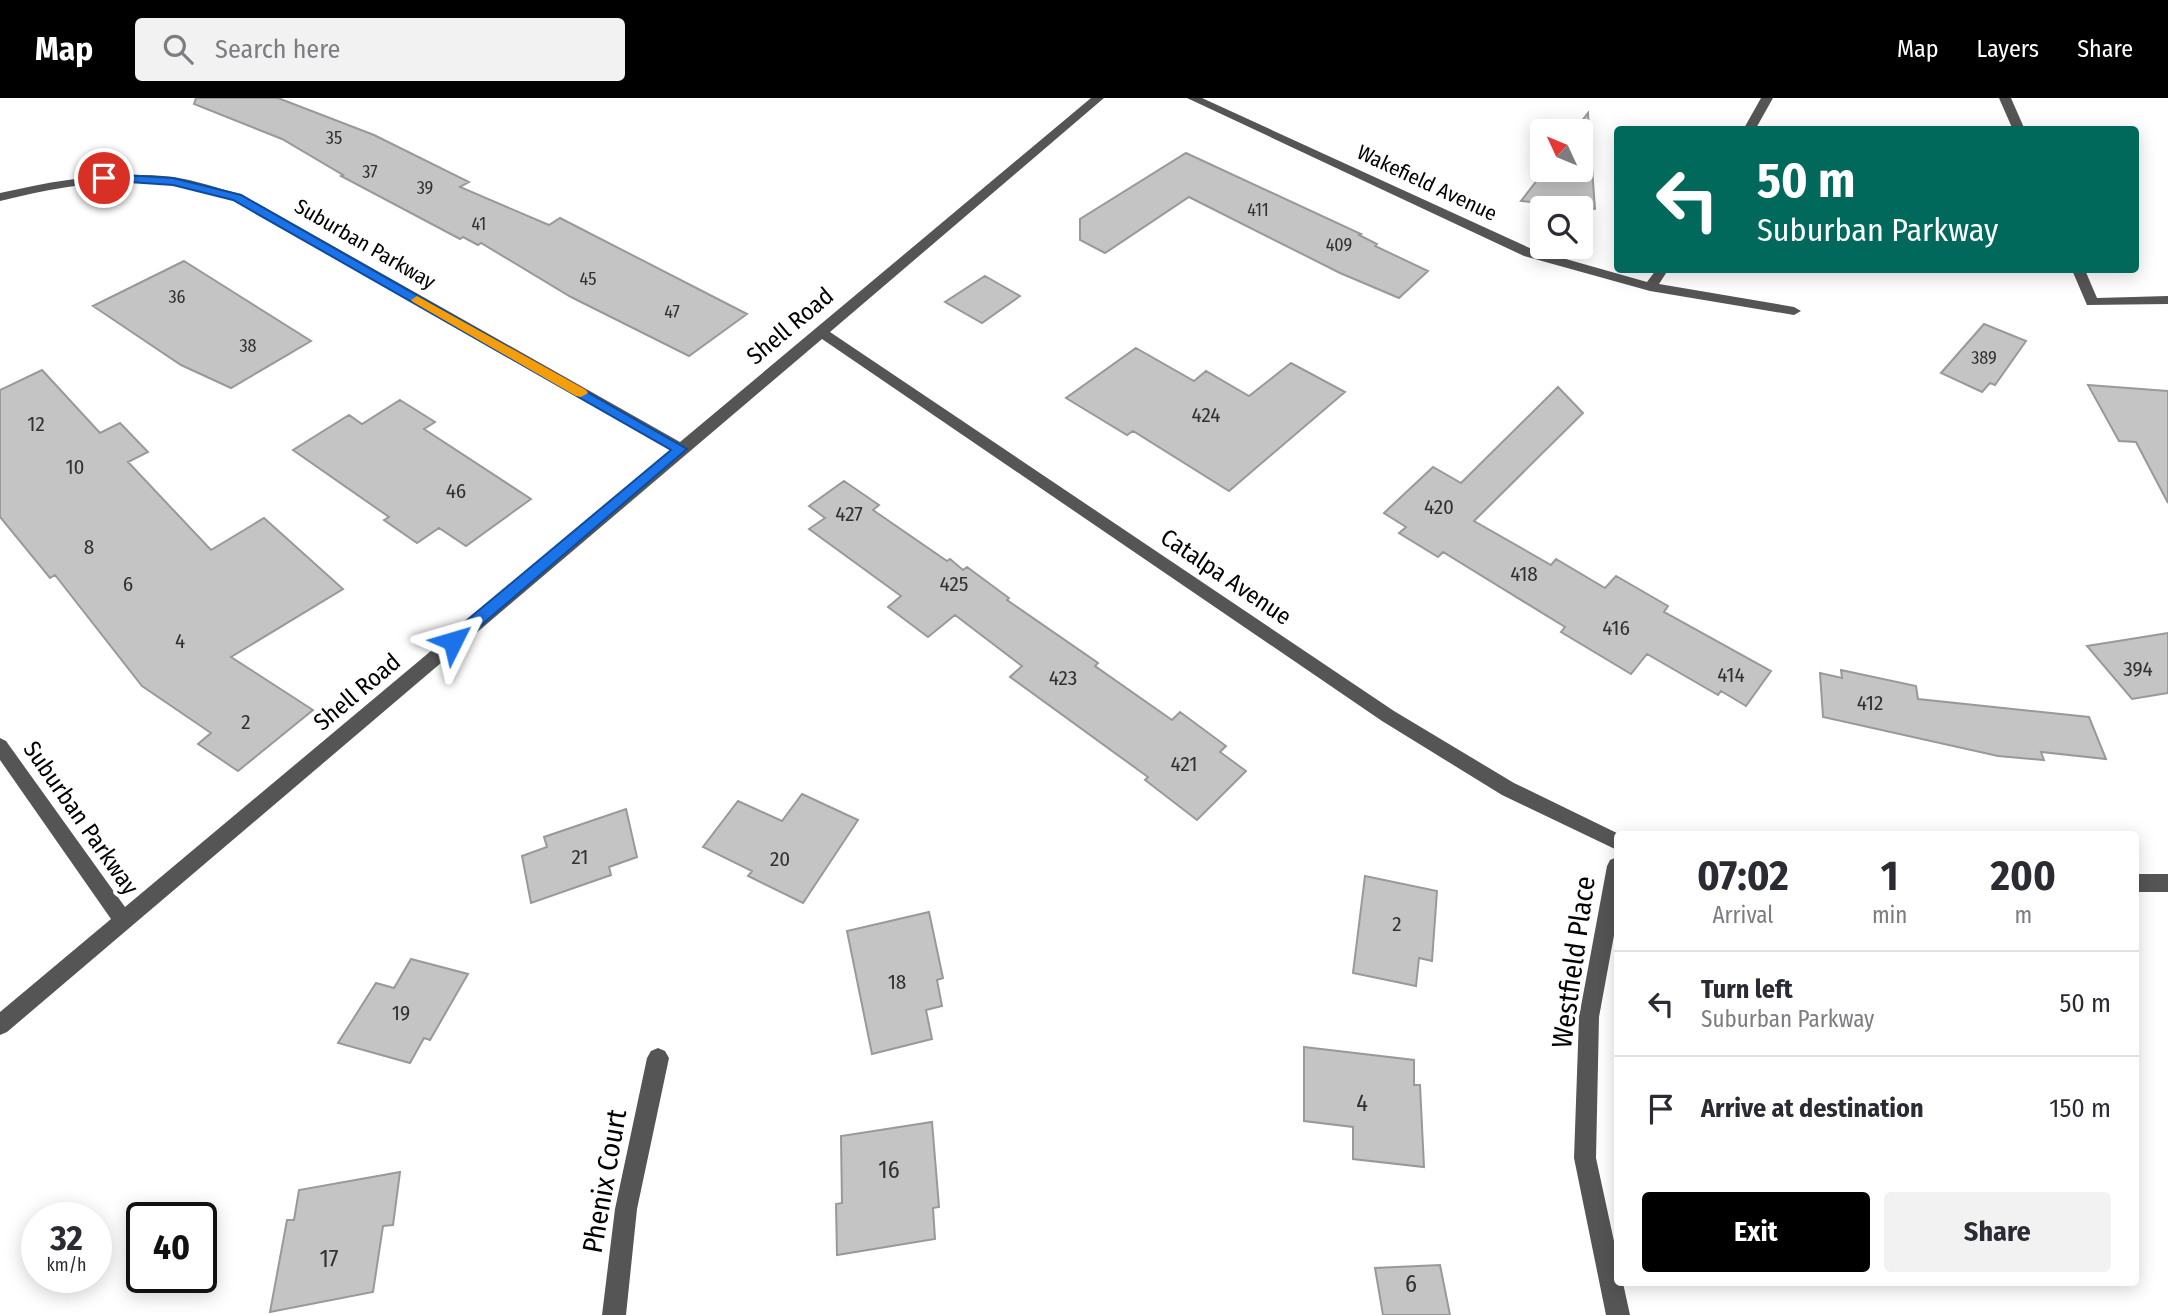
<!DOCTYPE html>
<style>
body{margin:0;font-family:"Fira Sans Condensed",sans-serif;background:#f2f2f3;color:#2b2b33;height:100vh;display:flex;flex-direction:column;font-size:26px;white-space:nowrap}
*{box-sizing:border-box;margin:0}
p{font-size:23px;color:#7c7c81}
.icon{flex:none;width:38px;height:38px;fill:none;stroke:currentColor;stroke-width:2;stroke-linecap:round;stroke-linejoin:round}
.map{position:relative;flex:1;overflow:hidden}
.drawer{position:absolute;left:1614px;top:733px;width:525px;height:455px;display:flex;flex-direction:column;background:#fff;border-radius:7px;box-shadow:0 4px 18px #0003}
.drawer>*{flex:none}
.guide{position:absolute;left:1614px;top:28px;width:525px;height:147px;border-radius:7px;box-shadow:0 4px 18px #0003;background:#00695c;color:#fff;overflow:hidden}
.needle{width:46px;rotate:314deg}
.fabs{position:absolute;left:1530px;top:21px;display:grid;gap:14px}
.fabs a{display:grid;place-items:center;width:63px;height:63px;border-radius:7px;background:#fff;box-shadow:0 4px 18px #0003;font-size:35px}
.speed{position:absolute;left:21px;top:1104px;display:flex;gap:14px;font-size:35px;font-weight:700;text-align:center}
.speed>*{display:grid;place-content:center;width:91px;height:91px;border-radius:50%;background:#fff;box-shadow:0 4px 18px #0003;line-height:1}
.speed small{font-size:18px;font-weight:400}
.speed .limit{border:4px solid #111;border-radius:10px;background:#fff;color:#111}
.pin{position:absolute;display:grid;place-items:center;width:60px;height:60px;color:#fff;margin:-30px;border:4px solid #fff;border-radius:50%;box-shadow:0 2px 7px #0007}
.me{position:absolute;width:77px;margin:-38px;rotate:50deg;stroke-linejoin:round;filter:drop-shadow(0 0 5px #0008)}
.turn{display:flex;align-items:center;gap:24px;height:147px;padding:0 28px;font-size:32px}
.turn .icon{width:91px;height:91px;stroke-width:2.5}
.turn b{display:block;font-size:49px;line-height:60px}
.eta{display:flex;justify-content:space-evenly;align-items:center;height:119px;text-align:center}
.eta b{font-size:42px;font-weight:700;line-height:49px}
.primary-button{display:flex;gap:14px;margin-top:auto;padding:14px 28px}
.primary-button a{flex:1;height:80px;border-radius:7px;background:#000;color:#fff;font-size:28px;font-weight:700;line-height:80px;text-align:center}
.primary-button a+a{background:#f2f2f3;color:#2b2b33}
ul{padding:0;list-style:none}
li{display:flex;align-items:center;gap:21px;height:105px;padding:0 28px;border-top:2px solid #e1e1e2}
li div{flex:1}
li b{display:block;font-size:26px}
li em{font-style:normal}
header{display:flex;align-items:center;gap:42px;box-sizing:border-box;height:98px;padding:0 35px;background:#000;color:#fff}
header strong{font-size:33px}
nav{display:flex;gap:38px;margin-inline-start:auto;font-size:24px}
.search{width:490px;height:63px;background:#f2f2f3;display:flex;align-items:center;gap:18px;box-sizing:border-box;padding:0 24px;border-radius:7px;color:#7c7c81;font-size:26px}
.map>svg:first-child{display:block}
.building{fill:#c4c4c4;stroke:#999;stroke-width:2}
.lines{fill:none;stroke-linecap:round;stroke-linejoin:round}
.minor{fill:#555;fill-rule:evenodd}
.route{fill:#1a73e8;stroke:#114b97;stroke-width:2}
.slow{fill:#f59e0b}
.labels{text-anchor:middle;stroke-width:7;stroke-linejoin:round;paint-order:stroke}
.far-number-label{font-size:18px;fill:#313131}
.far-street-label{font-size:21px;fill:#000;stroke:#fff}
.number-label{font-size:21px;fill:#313131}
.street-label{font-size:24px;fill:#000;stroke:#fff}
.near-number-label{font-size:24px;fill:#313131}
.near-street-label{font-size:28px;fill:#000;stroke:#fff}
</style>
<header>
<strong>Map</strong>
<div class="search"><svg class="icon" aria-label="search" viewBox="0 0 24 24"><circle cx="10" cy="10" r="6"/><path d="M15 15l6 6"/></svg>Search here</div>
<nav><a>Map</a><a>Layers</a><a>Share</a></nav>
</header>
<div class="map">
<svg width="2168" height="1217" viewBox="0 0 2168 1217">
<rect width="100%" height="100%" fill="#fff"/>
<!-- building -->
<path class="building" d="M 196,0 L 278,0 L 374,37 L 469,84 L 460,89 L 549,127 L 560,120 L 747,216 L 689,258 L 571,199 L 481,145 L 478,147 L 463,139 L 460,141 L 341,78 L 343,77 L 282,41 L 194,6 Z
M 1588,15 L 1595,111 L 1521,103 L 1545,72 L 1580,72 L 1580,33 L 1574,33 Z
M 1186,55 L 1361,136 L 1359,137 L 1377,146 L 1375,148 L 1428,173 L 1399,200 L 1340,175 L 1189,99 L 1105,155 L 1080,142 L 1080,121 Z
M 184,163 L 311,243 L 231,290 L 181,267 L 93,208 Z
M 985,178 L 1020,198 L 982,225 L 945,204 Z
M 1984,226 L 2026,243 L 1995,287 L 1990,285 L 1982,294 L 1941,275 Z
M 1136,250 L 1194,283 L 1206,273 L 1249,298 L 1291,265 L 1345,294 L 1229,393 L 1133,333 L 1127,337 L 1066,300 Z
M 42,272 L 100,335 L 120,325 L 148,354 L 128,364 L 211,452 L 264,420 L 343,491 L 231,559 L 313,612 L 238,673 L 198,646 L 211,635 L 142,588 L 55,477 L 50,480 L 0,419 L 0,292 Z
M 2088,287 L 2168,293 L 2168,405 L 2136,344 L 2119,343 Z
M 1558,289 L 1583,315 L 1474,423 L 1551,467 L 1556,461 L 1605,490 L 1616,478 L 1668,508 L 1664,514 L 1771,573 L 1746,608 L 1721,593 L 1718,597 L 1647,556 L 1631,576 L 1561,534 L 1565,529 L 1443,454 L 1438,459 L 1399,435 L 1406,429 L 1384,415 L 1433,369 L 1461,385 Z
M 400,302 L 435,324 L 424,331 L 531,401 L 466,448 L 439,430 L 417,445 L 384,422 L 389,419 L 293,352 L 349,317 L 362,326 Z
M 844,383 L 879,407 L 873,412 L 947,463 L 950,461 L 963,472 L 967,469 L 1009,500 L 1007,502 L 1098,565 L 1095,568 L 1172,622 L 1180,614 L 1226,648 L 1220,654 L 1246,673 L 1197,722 L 1145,682 L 1148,679 L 1010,579 L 1022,568 L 955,517 L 928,539 L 888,509 L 901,498 L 809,431 L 825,420 L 809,408 Z
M 2168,535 L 2168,595 L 2132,601 L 2087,548 Z
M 1841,572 L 1916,588 L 1918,601 L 2089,619 L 2106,661 L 2041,654 L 2044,662 L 1998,658 L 1823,619 L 1820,575 L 1842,580 Z
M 802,696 L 858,722 L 803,805 L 748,778 L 752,773 L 703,749 L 738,703 L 782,723 Z
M 626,711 L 637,759 L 609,769 L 611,777 L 531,805 L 522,758 L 547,749 L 544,739 Z
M 1365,778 L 1437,793 L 1432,863 L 1419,860 L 1416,888 L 1353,875 Z
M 929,814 L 943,880 L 937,882 L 942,908 L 926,912 L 932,941 L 872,956 L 847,833 Z
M 411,861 L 468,876 L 430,942 L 424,940 L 410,965 L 338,945 L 376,885 L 394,890 Z
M 1304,949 L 1414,962 L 1414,987 L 1420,987 L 1424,1069 L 1353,1061 L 1353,1029 L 1304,1023 Z
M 932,1024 L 939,1109 L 933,1110 L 935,1141 L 837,1157 L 836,1106 L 842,1105 L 841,1038 Z
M 400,1074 L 393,1127 L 383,1128 L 373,1194 L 270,1214 L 287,1122 L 294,1122 L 299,1092 Z
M 1440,1167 L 1450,1217 L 1383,1217 L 1375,1170 Z"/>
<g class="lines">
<!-- minor -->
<path class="minor" d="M 1091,0 L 1104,0 L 830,234 L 1394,613 L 1514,685 L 1621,737 L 1617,737 L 1617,752 L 1502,697 L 1382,623 L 822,241 L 7,934 L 0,937 L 0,914 L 111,821 L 0,662 L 0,640 L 6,643 L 125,809 L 671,352 L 233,102 C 214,97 195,90 175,87 C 116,78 57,89 0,103 L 0,95 C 57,82 114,72 173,79 C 196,82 219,91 241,96 L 680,344 Z
M 1187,0 L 1202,0 L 1534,152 L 1647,184 L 1656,172 L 1668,172 L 1659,186 L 1794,209 L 1801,213 L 1794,217 L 1650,193 L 1524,158 Z
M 1761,0 L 1773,0 L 1755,32 L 1743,32 Z
M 1999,0 L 2011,0 L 2025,32 L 2013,32 Z
M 2072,172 L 2085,172 L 2097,200 L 2168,198 L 2168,206 L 2087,207 Z
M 1617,759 L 1617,821 L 1599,919 L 1596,1060 L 1617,1157 L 1617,1185 L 1623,1185 L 1630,1217 L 1606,1217 L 1574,1060 L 1579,919 L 1607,768 L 1610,762 Z
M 2135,776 L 2168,776 L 2168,794 L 2135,794 Z
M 658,950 L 665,953 L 669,960 L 637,1111 L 626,1217 L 602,1217 L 615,1111 L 647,960 L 651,953 Z"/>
</g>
<!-- route -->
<path class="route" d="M 104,76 L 173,80 L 241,97 L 687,351 L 458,547 L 448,547 L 448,538 L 671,352 L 233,102 L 173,87 L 100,82 L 100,77 Z"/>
<!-- slow -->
<path class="slow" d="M 417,198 L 586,292 L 588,295 L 581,299 L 576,298 L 413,204 L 411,202 Z"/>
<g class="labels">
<!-- far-number labels -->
<g class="far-number-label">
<text x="334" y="46">35</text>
<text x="370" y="80">37</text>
<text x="425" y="96">39</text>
<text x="1258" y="118">411</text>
<text x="479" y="132">41</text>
<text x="1339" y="153">409</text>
<text x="588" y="187">45</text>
<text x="177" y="205">36</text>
<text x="672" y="220">47</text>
<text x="248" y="254">38</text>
<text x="1984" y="266">389</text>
</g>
<!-- far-street labels -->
<g class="far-street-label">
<text transform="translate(1427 85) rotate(25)" y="7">Wakefield Avenue</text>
<text transform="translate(365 146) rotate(30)" y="7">Suburban Parkway</text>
</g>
<!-- number labels -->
<g class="number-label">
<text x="1206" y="324">424</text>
<text x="36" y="333">12</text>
<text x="75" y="376">10</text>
<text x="456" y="400">46</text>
<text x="1439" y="416">420</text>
<text x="849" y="423">427</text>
<text x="89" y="456">8</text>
<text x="1524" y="483">418</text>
<text x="128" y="493">6</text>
<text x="954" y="493">425</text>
<text x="1616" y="537">416</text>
<text x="180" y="550">4</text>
<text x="2138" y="578">394</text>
<text x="1731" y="584">414</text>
<text x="1063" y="587">423</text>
<text x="1870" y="612">412</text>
<text x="246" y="631">2</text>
<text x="1184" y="673">421</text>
<text x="580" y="766">21</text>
<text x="780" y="768">20</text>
<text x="1397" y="833">2</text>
<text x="897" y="891">18</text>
<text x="401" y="922">19</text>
</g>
<!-- street labels -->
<g class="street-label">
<text transform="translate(790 228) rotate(-40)" y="8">Shell Road</text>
<text transform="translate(1226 479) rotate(34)" y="8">Catalpa Avenue</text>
<text transform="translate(357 594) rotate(-40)" y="8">Shell Road</text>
<text transform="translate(81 720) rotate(55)" y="8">Suburban Parkway</text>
</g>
<!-- near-number labels -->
<g class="near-number-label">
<text x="1362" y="1013">4</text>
<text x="889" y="1080">16</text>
<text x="329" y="1169">17</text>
<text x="1411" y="1194">6</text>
</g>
<!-- near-street labels -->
<g class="near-street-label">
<text transform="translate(1573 864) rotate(-82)" y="10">Westfield Place</text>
<text transform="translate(604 1083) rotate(-80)" y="10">Phenix Court</text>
</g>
</g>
</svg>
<div class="fabs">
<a><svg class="needle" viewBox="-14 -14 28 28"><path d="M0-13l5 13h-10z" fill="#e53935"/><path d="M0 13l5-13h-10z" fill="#7c7c81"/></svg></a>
<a><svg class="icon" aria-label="search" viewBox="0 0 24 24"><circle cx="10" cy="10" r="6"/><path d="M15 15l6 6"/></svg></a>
</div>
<div class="speed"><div>32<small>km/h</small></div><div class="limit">40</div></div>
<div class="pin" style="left:104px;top:80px;background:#d93025"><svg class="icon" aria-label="arrive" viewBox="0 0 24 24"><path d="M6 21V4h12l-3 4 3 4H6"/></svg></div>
<svg class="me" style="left:453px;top:543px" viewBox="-20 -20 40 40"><path d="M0-17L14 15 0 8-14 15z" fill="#1a73e8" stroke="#fff" stroke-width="4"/></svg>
<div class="guide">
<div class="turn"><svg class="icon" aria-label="left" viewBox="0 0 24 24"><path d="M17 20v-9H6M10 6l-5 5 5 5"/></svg><div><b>50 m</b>Suburban Parkway</div></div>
</div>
<section class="drawer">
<div class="eta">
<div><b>07:02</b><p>Arrival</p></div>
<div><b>1</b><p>min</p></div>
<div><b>200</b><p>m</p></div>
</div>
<ul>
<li><svg class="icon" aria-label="left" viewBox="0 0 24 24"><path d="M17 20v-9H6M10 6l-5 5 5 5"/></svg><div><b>Turn left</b><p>Suburban Parkway</p></div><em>50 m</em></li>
<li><svg class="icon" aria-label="arrive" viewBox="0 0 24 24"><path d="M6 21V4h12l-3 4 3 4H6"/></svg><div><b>Arrive at destination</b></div><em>150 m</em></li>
</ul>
<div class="primary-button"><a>Exit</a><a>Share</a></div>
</section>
</div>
